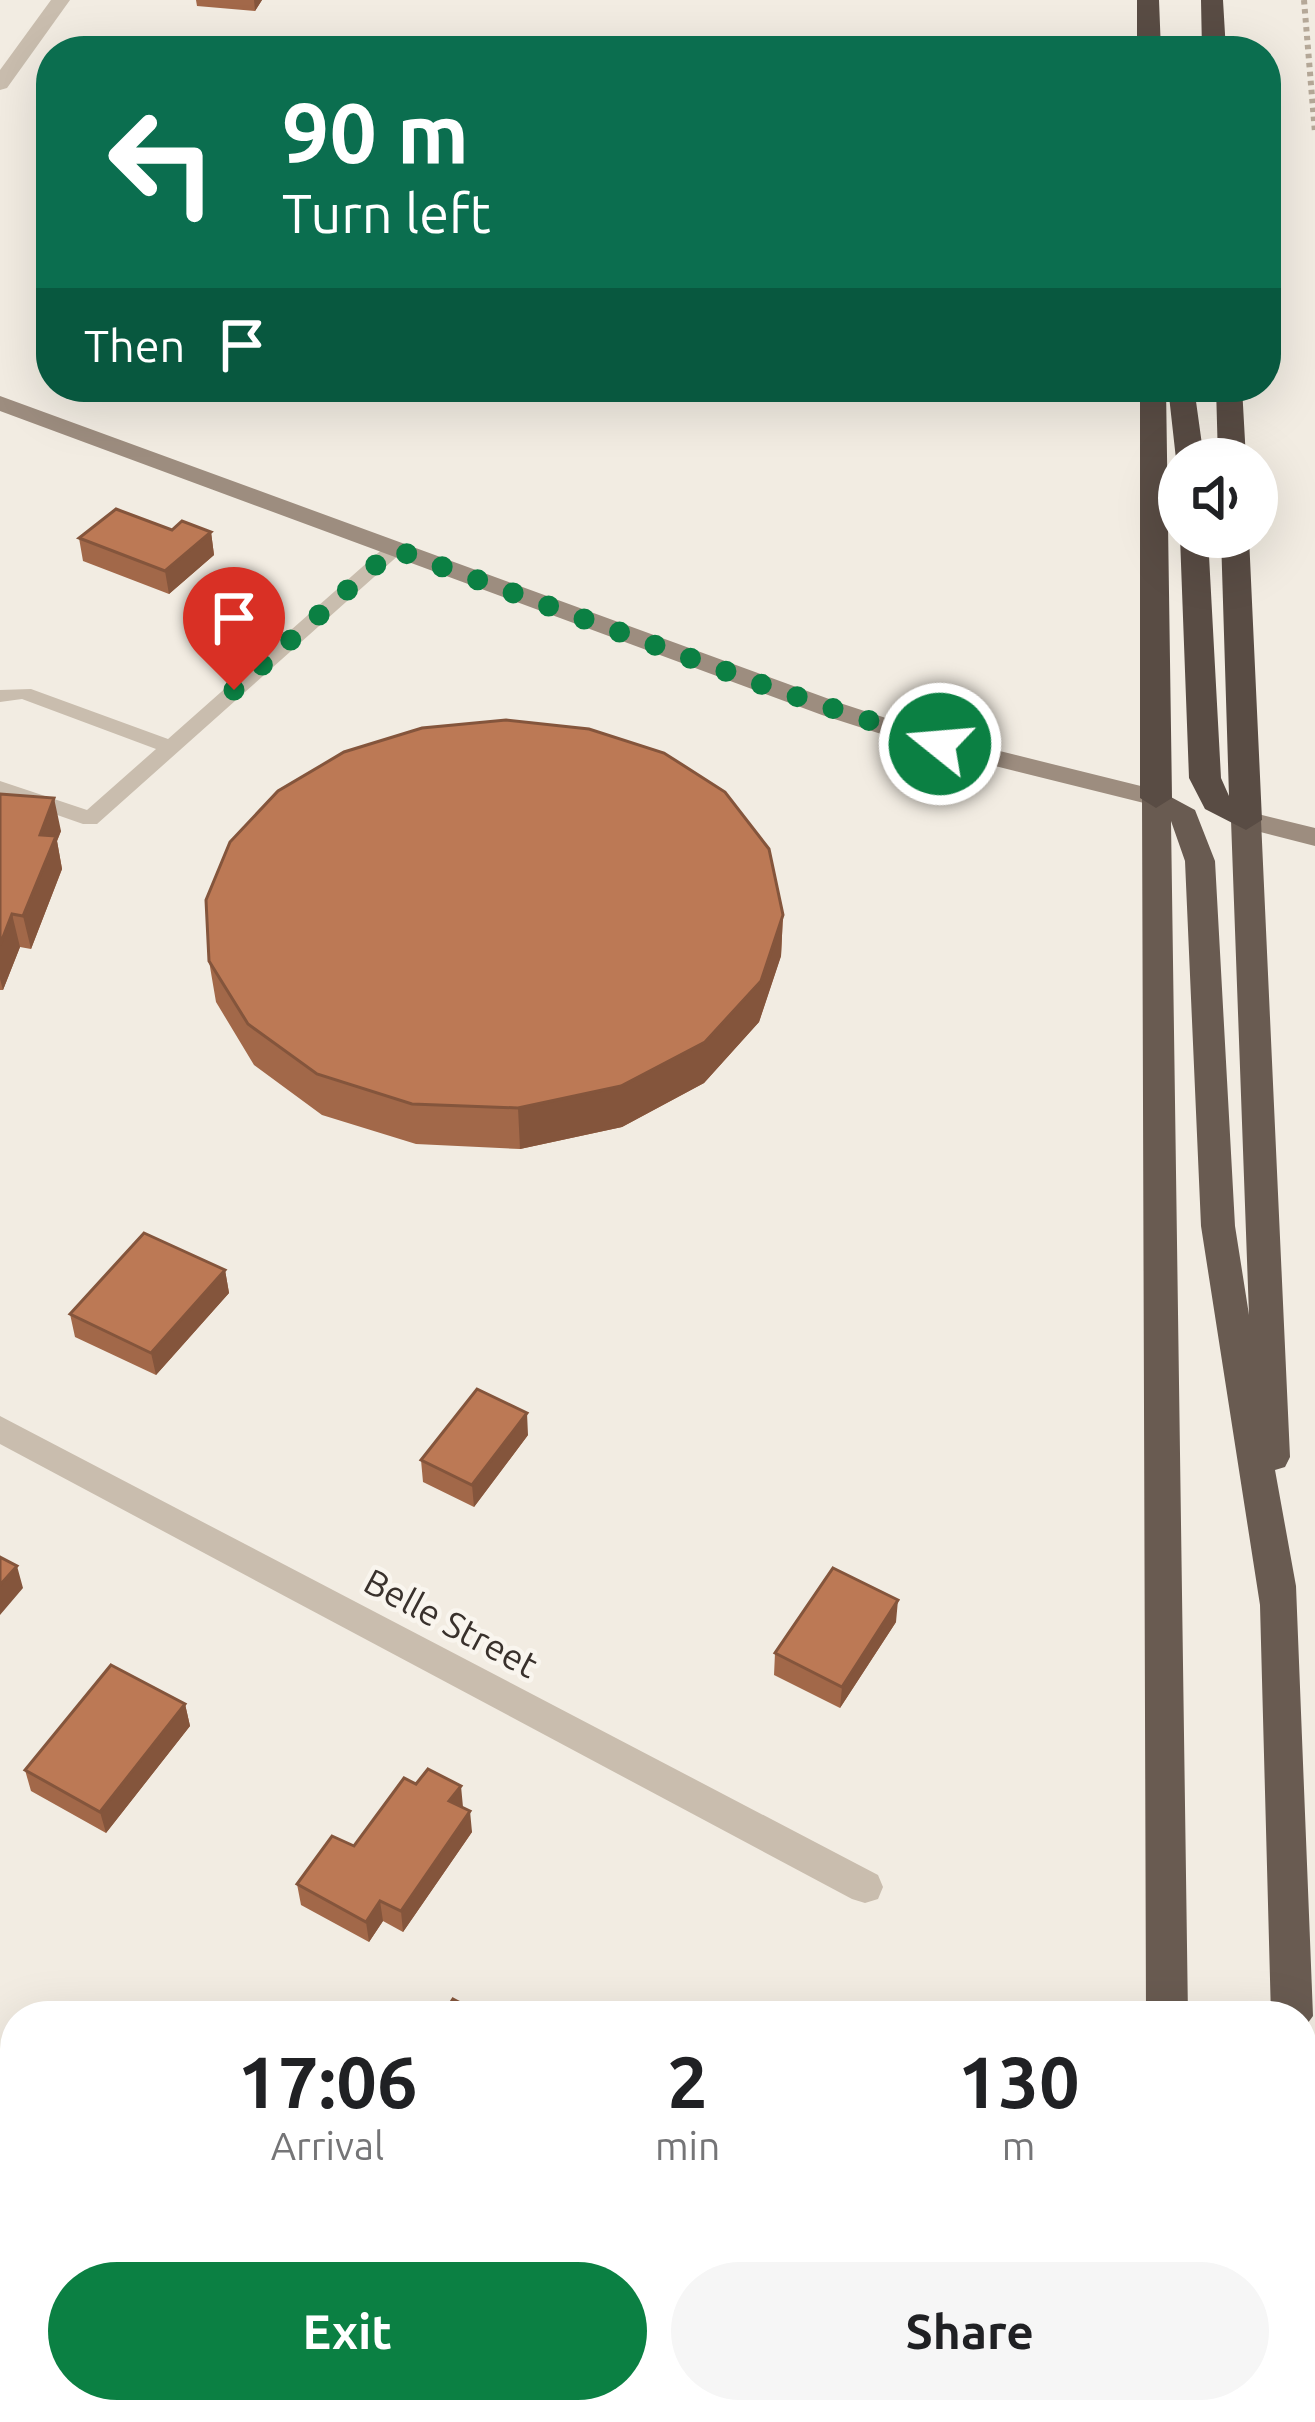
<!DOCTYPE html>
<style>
body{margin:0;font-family:Ubuntu,sans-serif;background:#f6f6f6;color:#202124;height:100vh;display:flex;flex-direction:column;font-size:45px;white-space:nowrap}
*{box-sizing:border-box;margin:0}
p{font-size:39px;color:#757577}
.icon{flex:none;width:66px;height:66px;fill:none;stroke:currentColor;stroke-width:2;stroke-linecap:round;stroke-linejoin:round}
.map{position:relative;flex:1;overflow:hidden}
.panel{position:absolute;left:0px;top:2001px;width:1317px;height:423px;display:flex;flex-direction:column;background:#fff;border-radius:48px 48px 0 0;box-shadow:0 12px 48px #0002}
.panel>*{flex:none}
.top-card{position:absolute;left:36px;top:36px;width:1245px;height:366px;border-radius:48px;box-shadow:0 12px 48px #0002;background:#0b6e4f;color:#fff;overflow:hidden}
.tools{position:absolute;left:1158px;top:438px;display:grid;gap:24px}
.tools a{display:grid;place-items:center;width:120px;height:120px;border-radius:50%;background:#fff;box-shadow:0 12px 48px #0002;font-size:60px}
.pin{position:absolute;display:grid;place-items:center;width:102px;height:102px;color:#fff;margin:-123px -51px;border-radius:50% 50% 50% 0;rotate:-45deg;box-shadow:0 0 12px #0007}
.pin .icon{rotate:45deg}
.me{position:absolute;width:132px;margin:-66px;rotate:287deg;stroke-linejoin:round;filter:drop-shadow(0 0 9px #0008)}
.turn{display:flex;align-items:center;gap:42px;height:252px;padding:0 48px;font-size:54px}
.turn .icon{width:156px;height:156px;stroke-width:2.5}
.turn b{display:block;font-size:84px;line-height:102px}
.then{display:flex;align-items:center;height:114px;padding:0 48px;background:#0003;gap:24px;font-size:45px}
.eta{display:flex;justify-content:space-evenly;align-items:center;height:204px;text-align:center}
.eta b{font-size:72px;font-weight:600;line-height:84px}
.button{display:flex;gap:24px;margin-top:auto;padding:24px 48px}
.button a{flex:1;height:138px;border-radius:72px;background:#0b8043;color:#fff;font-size:48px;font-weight:600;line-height:138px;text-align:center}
.button a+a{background:#f6f6f6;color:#202124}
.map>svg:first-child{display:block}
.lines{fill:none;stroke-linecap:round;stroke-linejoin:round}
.path{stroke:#b5a898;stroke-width:6;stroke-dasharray:4.5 4.5;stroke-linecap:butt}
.service{fill:#c9bdae;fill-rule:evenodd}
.minor{fill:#c9bdae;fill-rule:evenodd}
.secondary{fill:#9d8d7f;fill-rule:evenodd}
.trunk{fill:#695b51;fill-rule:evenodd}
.motorway{fill:#594c44;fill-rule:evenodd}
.wall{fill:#a26849}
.shaded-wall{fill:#84553c}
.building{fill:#bc7955;stroke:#84553c;stroke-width:3}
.route{stroke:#0b8043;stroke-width:21;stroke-dasharray:0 37.8}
.labels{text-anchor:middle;stroke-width:9;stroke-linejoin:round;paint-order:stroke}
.street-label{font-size:36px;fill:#39312c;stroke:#f9f5ee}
</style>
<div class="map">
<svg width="1315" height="2422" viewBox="0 0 1315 2422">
<rect width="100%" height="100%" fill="#f2ece2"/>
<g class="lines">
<!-- path -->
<path class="path" d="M 1304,0 L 1315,133"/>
<!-- service -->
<path class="service" d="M 394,543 L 401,545 L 401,553 L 97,824 L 83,824 L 0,795 L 0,781 L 87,810 L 156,749 L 22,699 L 0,702 L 0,690 L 31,689 L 168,739 L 387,545 Z"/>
<!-- minor -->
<path class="minor" d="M 51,0 L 70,0 L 7,88 L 0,90 L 0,70 Z
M 0,1416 L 878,1875 L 883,1887 L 878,1899 L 865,1903 L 852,1899 L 0,1444 Z"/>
<!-- secondary -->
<path class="secondary" d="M 0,396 L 840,703 L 947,738 L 1165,792 L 1169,798 L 1156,806 L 931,750 L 822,715 L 0,411 Z
M 1246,811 L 1315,828 L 1315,846 L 1237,826 L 1233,820 L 1237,814 Z"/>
<!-- trunk -->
<path class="trunk" d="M 1156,789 L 1195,810 L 1215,861 L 1235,1226 L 1249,1315 L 1231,820 L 1246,811 L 1261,820 L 1290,1457 L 1285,1467 L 1275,1470 L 1296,1586 L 1313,2016 L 1302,2031 L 1302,2016 L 1271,2016 L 1260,1605 L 1201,1226 L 1185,861 L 1171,821 L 1188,2016 L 1146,2016 L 1142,798 Z
M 1302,2389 L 1315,2400 L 1315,2422 L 1273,2422 L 1273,2409 L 1302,2409 Z
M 1145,2409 L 1191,2409 L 1190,2422 L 1144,2422 Z"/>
<!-- motorway -->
<path class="motorway" d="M 1137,0 L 1159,0 L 1161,51 L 1137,51 Z
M 1201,0 L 1223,0 L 1226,51 L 1202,51 Z
M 1140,387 L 1166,387 L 1172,798 L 1156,808 L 1140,798 Z
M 1168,387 L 1194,387 L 1204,459 L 1179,459 L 1179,463 L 1176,459 Z
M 1216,387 L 1242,387 L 1246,459 L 1218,459 Z
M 1180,537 L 1208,537 L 1221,778 L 1229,796 L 1221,537 L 1249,537 L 1262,820 L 1246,830 L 1205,809 L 1189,778 Z"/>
</g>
<!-- wall -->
<path class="wall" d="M 196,0 L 262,0 L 255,11 L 197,6 Z
M 172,530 L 211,532 L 214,555 L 169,594 L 83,561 L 79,538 Z
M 0,794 L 61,831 L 57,841 L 62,869 L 31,949 L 20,947 L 3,990 L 0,990 Z
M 783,915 L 781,956 L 759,1022 L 704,1083 L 622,1127 L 520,1149 L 416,1144 L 322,1115 L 254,1065 L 216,1002 L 209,961 Z
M 225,1270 L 229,1293 L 156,1375 L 75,1337 L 70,1314 Z
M 528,1435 L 474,1507 L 423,1482 L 421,1460 Z
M 896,1622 L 840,1708 L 774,1675 L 775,1653 Z
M 185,1704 L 190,1726 L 106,1833 L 31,1791 L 25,1770 Z
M 462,1808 L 472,1832 L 403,1932 L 383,1921 L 369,1942 L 301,1905 L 297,1884 L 354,1846 Z
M 15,2208 L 15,2302 L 0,2293 L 0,2228 Z
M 15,2324 L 15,2367 L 7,2362 L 0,2345 Z
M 77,2409 L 165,2409 L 156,2422 L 97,2422 Z"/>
<!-- shaded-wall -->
<path class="shaded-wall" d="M 254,0 L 262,0 L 255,11 Z
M 211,532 L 214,555 L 169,594 L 165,571 Z
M 54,798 L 61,831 L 57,841 L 62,869 L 31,949 L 23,916 L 40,835 Z
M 12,914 L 20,947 L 3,990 L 0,979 L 0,945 Z
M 783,915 L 781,956 L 759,1022 L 704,1083 L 622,1127 L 520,1149 L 518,1108 Z
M 225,1270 L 229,1293 L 156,1375 L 151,1353 Z
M 527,1413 L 528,1435 L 474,1507 L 472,1485 Z
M 17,1566 L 23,1588 L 0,1615 L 0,1585 Z
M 898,1600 L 896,1622 L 840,1708 L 842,1687 Z
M 185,1704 L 190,1726 L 106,1833 L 100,1812 Z
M 461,1786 L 463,1807 L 449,1801 Z
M 470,1811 L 472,1832 L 403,1932 L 401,1911 Z
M 380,1901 L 383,1921 L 369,1942 L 366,1922 Z
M 147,2409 L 165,2409 L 156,2422 L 138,2422 Z
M 568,2409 L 570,2409 L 571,2422 L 561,2422 Z"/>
<!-- building -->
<path class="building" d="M 116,509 L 172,530 L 182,521 L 211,532 L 165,571 L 79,538 Z
M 506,720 L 589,729 L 664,753 L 725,792 L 769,849 L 783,915 L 761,981 L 705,1042 L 621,1086 L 518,1108 L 412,1104 L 317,1074 L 248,1024 L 209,961 L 206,900 L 230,842 L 278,791 L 344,752 L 422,728 Z
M 0,794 L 54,798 L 40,835 L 56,836 L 23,916 L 12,914 L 0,945 Z
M 144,1233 L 225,1270 L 151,1353 L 70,1314 Z
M 477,1389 L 527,1413 L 472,1485 L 421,1460 Z
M 0,1557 L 17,1566 L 0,1585 Z
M 833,1568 L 898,1600 L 842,1687 L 775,1653 Z
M 111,1665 L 185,1704 L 100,1812 L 25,1770 Z
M 428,1769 L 461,1786 L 449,1801 L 470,1811 L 401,1911 L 380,1901 L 366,1922 L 297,1884 L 332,1836 L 354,1846 L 404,1778 L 416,1784 Z
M 453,1999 L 485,2016 L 442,2016 Z
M 15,2208 L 15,2289 L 0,2279 L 0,2228 Z
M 15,2324 L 15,2354 L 0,2344 Z
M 96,2409 L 147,2409 L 138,2422 L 115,2422 Z
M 455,2409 L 568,2409 L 561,2422 L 447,2422 Z"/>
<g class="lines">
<!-- route -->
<path class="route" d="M 234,690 L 394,549 L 774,689 L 940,744"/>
</g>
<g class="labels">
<!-- street labels -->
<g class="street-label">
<text transform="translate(451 1623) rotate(28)" y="13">Belle Street</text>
</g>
</g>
</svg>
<div class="tools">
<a><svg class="icon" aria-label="sound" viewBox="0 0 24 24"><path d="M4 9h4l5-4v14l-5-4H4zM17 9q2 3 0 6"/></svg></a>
</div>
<div class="pin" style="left:234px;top:690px;background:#d93025"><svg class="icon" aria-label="arrive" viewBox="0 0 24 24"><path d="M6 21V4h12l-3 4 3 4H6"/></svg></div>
<svg class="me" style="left:940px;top:744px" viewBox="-20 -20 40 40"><circle r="17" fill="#0b8043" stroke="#fff" stroke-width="3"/><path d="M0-11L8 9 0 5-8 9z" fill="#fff"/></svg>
<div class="top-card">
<div class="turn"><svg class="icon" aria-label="left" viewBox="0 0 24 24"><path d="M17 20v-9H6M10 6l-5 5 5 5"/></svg><div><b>90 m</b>Turn left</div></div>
<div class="then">Then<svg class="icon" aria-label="arrive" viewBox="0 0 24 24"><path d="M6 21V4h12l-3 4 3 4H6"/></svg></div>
</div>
<section class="panel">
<div class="eta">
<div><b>17:06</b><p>Arrival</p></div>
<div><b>2</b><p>min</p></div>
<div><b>130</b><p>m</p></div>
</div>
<div class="button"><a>Exit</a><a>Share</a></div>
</section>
</div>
